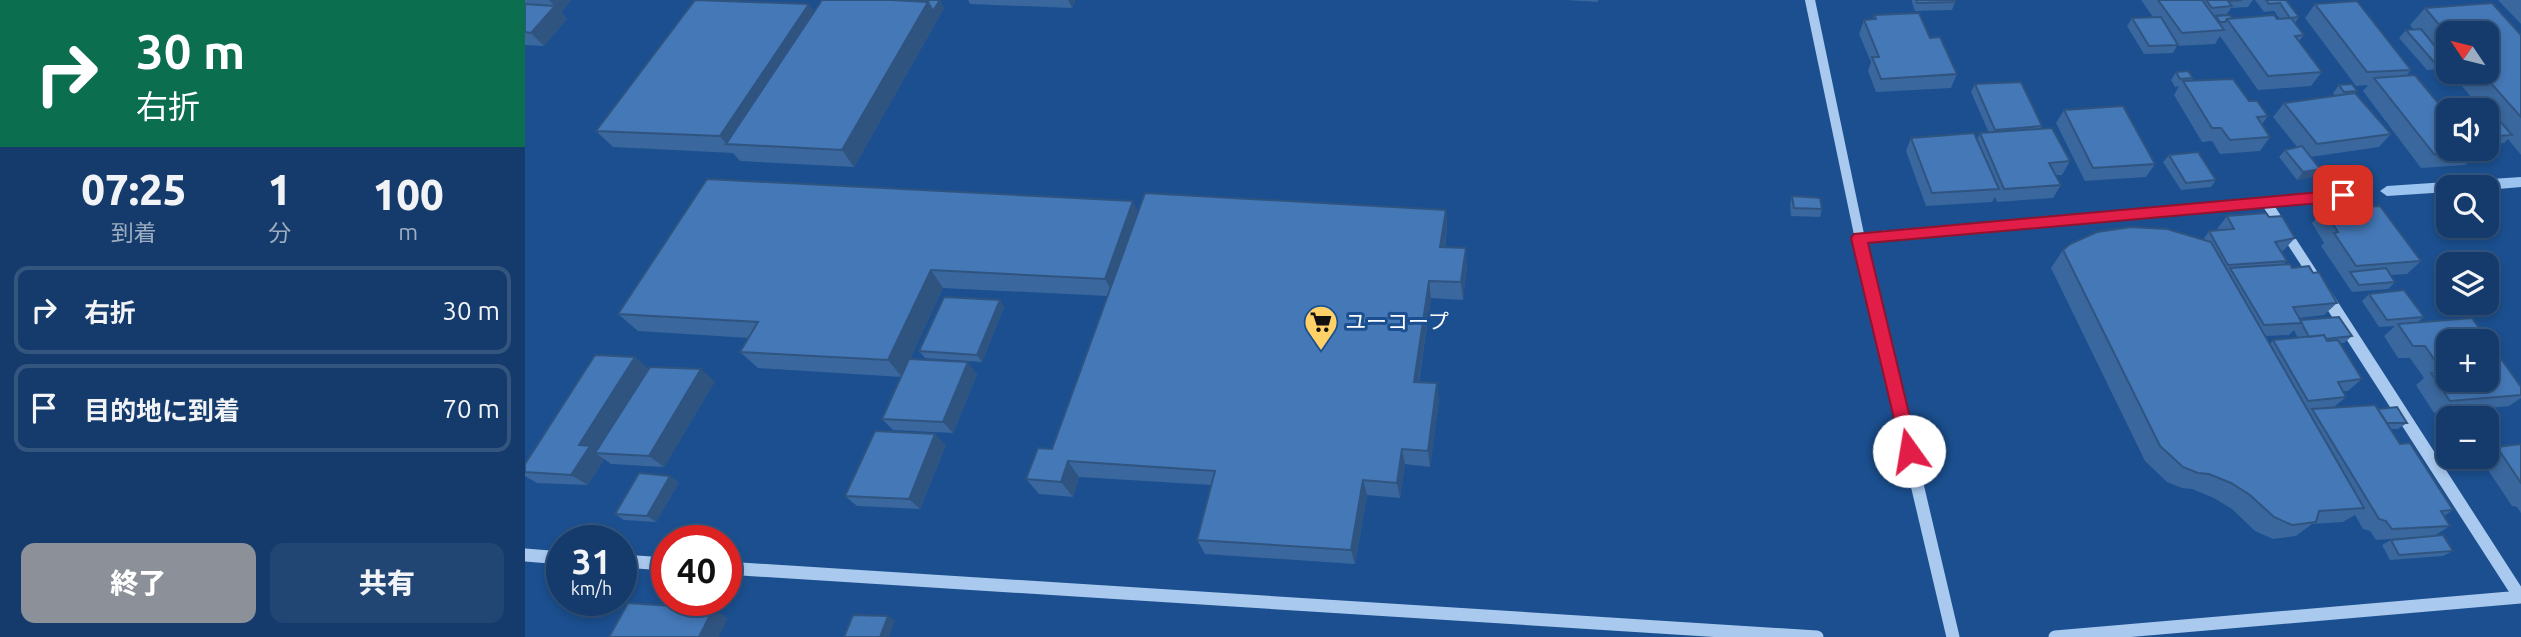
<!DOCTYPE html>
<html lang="ja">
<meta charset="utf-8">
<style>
body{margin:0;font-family:Ubuntu,"Noto Sans JP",sans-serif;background:#214673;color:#f1f3f6;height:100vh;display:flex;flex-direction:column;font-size:26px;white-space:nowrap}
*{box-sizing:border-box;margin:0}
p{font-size:23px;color:#9dadc1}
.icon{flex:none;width:38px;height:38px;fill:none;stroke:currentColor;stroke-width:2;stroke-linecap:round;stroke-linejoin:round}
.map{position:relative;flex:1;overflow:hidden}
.details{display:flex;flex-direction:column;background:#143b6b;width:525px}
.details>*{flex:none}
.hud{background:#0b6e4f;color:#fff;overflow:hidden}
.needle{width:46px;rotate:305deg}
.fabs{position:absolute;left:1911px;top:21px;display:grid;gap:14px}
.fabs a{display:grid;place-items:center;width:63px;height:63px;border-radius:14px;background:#143b6b;box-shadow:0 4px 10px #0003,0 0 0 2px #33557e;font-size:35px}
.speed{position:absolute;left:21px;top:525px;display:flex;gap:14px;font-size:35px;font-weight:700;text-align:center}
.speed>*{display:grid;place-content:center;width:91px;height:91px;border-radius:50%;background:#143b6b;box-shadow:0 4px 10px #0003,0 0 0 2px #33557e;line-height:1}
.speed small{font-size:18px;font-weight:400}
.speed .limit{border:10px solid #d22;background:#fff;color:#111}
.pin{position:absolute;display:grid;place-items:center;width:60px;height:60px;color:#fff;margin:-30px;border-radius:14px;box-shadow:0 4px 10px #0006}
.me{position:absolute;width:77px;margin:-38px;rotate:347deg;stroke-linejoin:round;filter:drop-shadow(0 0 5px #0008)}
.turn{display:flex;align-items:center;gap:24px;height:147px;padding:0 21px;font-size:32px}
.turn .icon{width:91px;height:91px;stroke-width:2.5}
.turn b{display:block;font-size:49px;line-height:60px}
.eta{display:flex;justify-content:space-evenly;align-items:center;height:119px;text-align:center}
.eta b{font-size:42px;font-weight:800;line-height:49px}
.action{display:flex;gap:14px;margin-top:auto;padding:14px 21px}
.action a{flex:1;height:80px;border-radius:14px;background:#8c9099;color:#fff;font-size:28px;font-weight:800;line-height:80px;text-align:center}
.action a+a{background:#214673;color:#f1f3f6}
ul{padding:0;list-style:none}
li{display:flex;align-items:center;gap:21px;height:88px;margin:0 14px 10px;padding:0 7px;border:4px solid #33557e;border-radius:14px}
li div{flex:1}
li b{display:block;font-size:26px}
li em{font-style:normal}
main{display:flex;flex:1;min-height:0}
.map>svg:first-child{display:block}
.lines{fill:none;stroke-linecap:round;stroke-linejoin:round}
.stream{fill:#9cc4f0;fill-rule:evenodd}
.minor-far1{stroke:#a9c9ee;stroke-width:10}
.minor{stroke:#a9c9ee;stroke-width:13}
.wall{fill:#3a679d;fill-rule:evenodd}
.shaded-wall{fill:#305480}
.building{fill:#4478b7;stroke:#305480;stroke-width:2;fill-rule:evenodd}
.route{fill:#e11d48;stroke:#92132f;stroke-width:2}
.labels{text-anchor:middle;stroke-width:6;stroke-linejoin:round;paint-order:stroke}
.poi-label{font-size:21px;fill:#fff;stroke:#1b4f8f;text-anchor:start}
</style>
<main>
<section class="details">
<div class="hud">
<div class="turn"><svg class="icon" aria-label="right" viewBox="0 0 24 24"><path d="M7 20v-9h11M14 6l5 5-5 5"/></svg><div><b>30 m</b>右折</div></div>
</div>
<div class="eta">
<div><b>07:25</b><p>到着</p></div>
<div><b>1</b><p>分</p></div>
<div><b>100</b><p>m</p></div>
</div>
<ul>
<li><svg class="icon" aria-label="right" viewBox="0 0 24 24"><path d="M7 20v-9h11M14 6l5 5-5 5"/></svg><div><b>右折</b></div><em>30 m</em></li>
<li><svg class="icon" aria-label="arrive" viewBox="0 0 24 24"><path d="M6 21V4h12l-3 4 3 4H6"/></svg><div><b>目的地に到着</b></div><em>70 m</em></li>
</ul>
<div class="action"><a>終了</a><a>共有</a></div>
</section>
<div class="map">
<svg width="1996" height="637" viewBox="0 0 1996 637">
<rect width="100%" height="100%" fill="#1b4f8f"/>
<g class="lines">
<!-- stream -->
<path class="stream" d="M 1996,177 L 1996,187 L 1962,190 L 1962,187 L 1923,187 L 1923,192 L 1862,196 L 1855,191 L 1862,186 Z"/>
<!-- minor-far1 -->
<path class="minor-far1" d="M 1285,0 L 1345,287
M 1741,202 L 1791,279
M 1334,238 L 1843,193"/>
<!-- minor -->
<path class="minor" d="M 1345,285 L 1428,637
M 1800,294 L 1995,597
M 0,555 L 37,558
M 96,561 L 142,564
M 201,568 L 1292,637
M 1530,637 L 1996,597"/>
</g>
<!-- wall -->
<path class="wall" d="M 0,0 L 46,0 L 36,12 L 42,19 L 19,46 L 0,45 Z
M 217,0 L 216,2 L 284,4 L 289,12 L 419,8 L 329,167 L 215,161 L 208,153 L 88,147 L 71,131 Z
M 443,0 L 550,0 L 547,8 L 445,4 Z
M 1041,0 L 1073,0 L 1073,2 Z
M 1387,0 L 1430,0 L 1430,2 L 1427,10 L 1390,11 L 1387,2 Z
M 1616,0 L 1728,0 L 1723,7 L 1706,8 L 1702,14 L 1688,15 L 1690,18 L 1691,16 L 1707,18 L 1752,19 L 1755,19 L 1749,11 L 1739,12 L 1730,0 L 1761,0 L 1774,17 L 1770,23 L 1779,35 L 1774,41 L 1797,72 L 1786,86 L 1733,90 L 1695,36 L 1690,44 L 1652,46 L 1648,53 L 1619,54 L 1602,26 L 1607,18 L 1628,17 Z
M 1973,0 L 1996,0 L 1996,24 Z
M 1790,4 L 1886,70 L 1882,75 L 1953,151 L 1940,165 L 1896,168 L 1838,91 L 1843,85 L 1831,86 L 1780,18 Z
M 1900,8 L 1996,35 L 1996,155 L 1983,139 L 1979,143 L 1966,143 L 1962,139 L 1962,110 L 1937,110 L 1934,106 L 1941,98 L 1947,98 L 1925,72 L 1962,72 L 1923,33 L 1923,70 L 1919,66 L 1916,69 L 1902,70 L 1874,38 L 1881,30 L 1889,30 L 1885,25 Z
M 1349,15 L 1405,38 L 1432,74 L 1426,88 L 1351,92 L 1343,71 L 1346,62 L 1334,34 L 1339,20 L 1348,19 Z
M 1651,72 L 1668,78 L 1666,81 L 1724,101 L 1743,116 L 1737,124 L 1745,137 L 1735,151 L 1695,154 L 1687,141 L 1677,142 L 1649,95 L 1654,86 L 1650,87 L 1646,80 Z
M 1450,84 L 1517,126 L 1516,129 L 1545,161 L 1537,175 L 1531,175 L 1536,185 L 1528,198 L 1472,202 L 1470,197 L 1467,202 L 1401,206 L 1381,151 L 1386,138 L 1452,140 L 1455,133 L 1464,133 L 1446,92 Z
M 1814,85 L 1832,91 L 1830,93 L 1866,134 L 1854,147 L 1785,157 L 1788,177 L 1772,180 L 1754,157 L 1760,150 L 1772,147 L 1748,117 L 1759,103 L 1810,96 L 1808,93 Z
M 1539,110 L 1630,164 L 1621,177 L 1560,181 L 1531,123 Z
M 1644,155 L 1691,180 L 1686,187 L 1656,190 L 1638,162 Z
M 1267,196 L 1297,209 L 1295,217 L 1266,216 L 1265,204 Z
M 921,210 L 922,228 L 920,247 L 942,266 L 938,300 L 906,298 L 894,382 L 914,399 L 905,467 L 880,464 L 875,498 L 842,495 L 830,564 L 680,554 L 672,540 L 686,485 L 554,477 L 548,497 L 514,494 L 501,479 L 527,449 L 583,296 L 418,288 L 385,359 L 452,374 L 428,433 L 368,430 L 357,419 L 376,377 L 233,368 L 215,352 L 224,338 L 113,331 L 93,314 L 613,212 Z
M 1799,210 L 1896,261 L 1882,274 L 1866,275 L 1870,282 L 1863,289 L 1827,292 L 1796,246 L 1799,243 L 1787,223 Z
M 1702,216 L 1744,217 L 1770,238 L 1758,251 L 1756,251 L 1762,261 L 1758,265 L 1767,268 L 1812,303 L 1799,315 L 1774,318 L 1775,320 L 1827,336 L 1819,343 L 1814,343 L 1837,379 L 1823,391 L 1818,391 L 1821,397 L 1809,407 L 1853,409 L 1882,423 L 1873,429 L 1866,429 L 1875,444 L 1928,510 L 1919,516 L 1925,526 L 1909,536 L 1928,551 L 1918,556 L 1865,560 L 1857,545 L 1866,540 L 1892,537 L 1851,540 L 1845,531 L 1838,529 L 1830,515 L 1818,522 L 1787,524 L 1771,536 L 1748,539 L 1730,531 L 1707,509 L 1689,498 L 1667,489 L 1657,488 L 1642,482 L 1620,461 L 1526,268 L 1538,250 L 1678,240 L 1684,231 L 1693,230 L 1692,229 ZM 1769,330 L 1773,338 L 1748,340 L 1745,344 L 1740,336 L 1764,335 Z
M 1844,294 L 1899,317 L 1893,322 L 1996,387 L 1996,398 L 1984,406 L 1909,413 L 1891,385 L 1899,378 L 1885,358 L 1873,358 L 1859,336 L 1870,326 L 1854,327 L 1837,301 Z
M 479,307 L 457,362 L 400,358 L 394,351 Z
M 124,369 L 190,381 L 139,467 L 86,464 L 79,459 L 63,485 L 12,483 L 0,476 L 0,464 Z
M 1996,444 L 1996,513 L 1992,507 L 1987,506 L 1955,458 L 1962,457 L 1962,453 L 1972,447 Z
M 421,445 L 395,509 L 332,506 L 320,496 Z
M 154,482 L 131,522 L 99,520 L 90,514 Z"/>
<!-- shaded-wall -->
<path class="shaded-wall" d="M 24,0 L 46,0 L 36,12 L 42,19 L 19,46 L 6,33 L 30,6 Z
M 191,0 L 217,0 L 203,18 Z
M 415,0 L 419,8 L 329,167 L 317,150 L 403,2 Z
M 543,0 L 550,0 L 547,8 Z
M 284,4 L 295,22 L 202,145 L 195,136 Z
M 1795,169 L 1788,177 L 1772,180 L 1778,172 Z
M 608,201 L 616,219 L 589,296 L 580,279 Z
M 921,210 L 922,228 L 917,265 L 915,247 Z
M 941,248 L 942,266 L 938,300 L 936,282 Z
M 406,270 L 418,288 L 377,377 L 363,360 Z
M 904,281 L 906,298 L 891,398 L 889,382 Z
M 475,300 L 479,307 L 457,362 L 452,355 Z
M 110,357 L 124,369 L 70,453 L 79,459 L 63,485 L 46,475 L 54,445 Z
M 443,362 L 452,374 L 428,433 L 418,422 Z
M 176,369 L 190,381 L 139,467 L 124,456 Z
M 912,383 L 914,399 L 905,467 L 903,451 Z
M 410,434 L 421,445 L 395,509 L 384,499 Z
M 877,449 L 880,464 L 875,498 L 872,483 Z
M 543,461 L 554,477 L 548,497 L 536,482 Z
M 145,476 L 154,482 L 131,522 L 122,516 Z
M 838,480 L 842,495 L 830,564 L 826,550 Z
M 188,609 L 203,618 L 194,637 L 174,637 Z
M 363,616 L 370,621 L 364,637 L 355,637 Z"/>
<!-- building -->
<path class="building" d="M 170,0 L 284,4 L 195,136 L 71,131 Z
M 297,0 L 367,0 L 403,2 L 317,150 L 201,144 Z
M 367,0 L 415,0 L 408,11 L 403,2 Z
M 1391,0 L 1430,0 L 1430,2 L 1392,3 Z
M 1633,0 L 1677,0 L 1699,30 L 1657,33 Z
M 1681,0 L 1717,0 L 1703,1 L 1707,6 L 1687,8 Z
M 1741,0 L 1761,0 L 1774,17 L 1765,18 L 1755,3 L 1744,4 Z
M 1832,1 L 1886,70 L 1842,72 L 1790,4 Z
M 1967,3 L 1996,35 L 1996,117 L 1956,72 L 1962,72 L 1962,33 L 1923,33 L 1923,35 L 1900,8 Z
M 0,4 L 30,6 L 6,33 L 0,32 Z
M 1394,13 L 1405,38 L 1415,37 L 1432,74 L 1356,79 L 1347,57 L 1354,57 L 1339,20 L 1351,19 L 1349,15 Z
M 1705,15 L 1707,18 L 1702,19 L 1700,22 L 1695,22 L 1691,16 Z
M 1749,15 L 1752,19 L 1766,18 L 1779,35 L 1770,36 L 1797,72 L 1743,76 L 1702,19 Z
M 1636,17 L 1653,45 L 1624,46 L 1607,18 Z
M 1896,29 L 1923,62 L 1909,62 L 1881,30 Z
M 1663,71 L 1668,78 L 1655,79 L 1651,72 Z
M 1890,75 L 1923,115 L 1923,149 L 1951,149 L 1953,151 L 1909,154 L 1849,78 Z
M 1708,79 L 1724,101 L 1732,101 L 1743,116 L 1732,117 L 1745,137 L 1705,140 L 1696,128 L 1687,128 L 1658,81 Z
M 1496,82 L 1517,126 L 1470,130 L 1450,84 Z
M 1827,84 L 1832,91 L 1819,92 L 1814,85 Z
M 1830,93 L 1866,134 L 1792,144 L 1759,103 Z
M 1941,98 L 1955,98 L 1987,135 L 1973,136 L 1962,122 L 1962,110 L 1951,110 Z
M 1598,106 L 1630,164 L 1568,168 L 1539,110 Z
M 1527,128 L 1545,161 L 1524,163 L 1536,185 L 1479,189 L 1455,133 Z
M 1449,133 L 1474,189 L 1407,193 L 1386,138 Z
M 1777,146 L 1795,169 L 1778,172 L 1760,150 Z
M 1673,152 L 1691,180 L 1661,183 L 1644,155 Z
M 182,179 L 608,201 L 580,279 L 406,270 L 363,360 L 215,352 L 233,322 L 93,314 Z
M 620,193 L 921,210 L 915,247 L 941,248 L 936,282 L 904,281 L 889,382 L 912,383 L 903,451 L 877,449 L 872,483 L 838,480 L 826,550 L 672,540 L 690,471 L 543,461 L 536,482 L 501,479 L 513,448 L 527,449 Z
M 1267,196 L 1295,198 L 1297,209 L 1269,208 Z
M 1855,206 L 1896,261 L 1831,266 L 1809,233 L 1813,232 L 1799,210 Z
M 1741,213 L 1744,217 L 1757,216 L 1770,238 L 1750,242 L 1762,261 L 1703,265 L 1684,231 L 1709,229 L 1702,216 Z
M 1606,227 L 1642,229 L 1686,242 L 1839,508 L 1794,511 L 1791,522 L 1767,525 L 1749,517 L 1725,495 L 1706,483 L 1684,474 L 1673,473 L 1658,467 L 1635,446 L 1538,250 L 1545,244 L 1572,232 Z
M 1765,264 L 1767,268 L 1784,266 L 1788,273 L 1794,272 L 1812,303 L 1768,307 L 1777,323 L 1739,325 L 1705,268 Z
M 1861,268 L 1870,282 L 1834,285 L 1825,272 Z
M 1879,290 L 1899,317 L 1862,320 L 1844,294 Z
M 419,297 L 475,300 L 452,355 L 394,351 Z
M 1814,317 L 1827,336 L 1801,339 L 1799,335 L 1784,337 L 1775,320 Z
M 1947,318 L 1996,387 L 1996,395 L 1925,401 L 1906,373 L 1918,372 L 1900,346 L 1888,346 L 1873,324 ZM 1923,341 L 1962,341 L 1962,380 L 1923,380 Z
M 1799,335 L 1802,341 L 1813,340 L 1837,379 L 1813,382 L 1821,397 L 1783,401 L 1748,340 Z
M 70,355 L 110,357 L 54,445 L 65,446 L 46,475 L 0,472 L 0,464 Z
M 384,359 L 443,362 L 418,422 L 357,419 Z
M 125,367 L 176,369 L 124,456 L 70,453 Z
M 1850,405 L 1875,444 L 1885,443 L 1928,510 L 1916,511 L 1925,526 L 1867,529 L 1861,521 L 1854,519 L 1787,409 Z
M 1872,407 L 1882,423 L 1862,423 L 1853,409 Z
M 350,431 L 410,434 L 384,499 L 320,496 Z
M 1996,444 L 1996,483 L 1972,447 Z
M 114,473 L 145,476 L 122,516 L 90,514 Z
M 1918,535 L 1928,551 L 1874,555 L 1866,540 Z
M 103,603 L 188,609 L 174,637 L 84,637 Z
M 328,615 L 363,616 L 355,637 L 319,637 Z"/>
<!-- route -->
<path class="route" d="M 1818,190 L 1825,195 L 1818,201 L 1343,243 L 1393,451 L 1390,456 L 1384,459 L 1378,456 L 1326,238 L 1329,234 Z"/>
<!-- icons -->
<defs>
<symbol id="supermarket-pin" viewBox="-11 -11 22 30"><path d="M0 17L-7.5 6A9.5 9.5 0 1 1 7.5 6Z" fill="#ffd166" stroke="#1b4f8f"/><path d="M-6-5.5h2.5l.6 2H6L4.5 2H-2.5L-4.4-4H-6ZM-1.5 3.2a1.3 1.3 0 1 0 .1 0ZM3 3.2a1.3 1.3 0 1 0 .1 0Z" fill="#111"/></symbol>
</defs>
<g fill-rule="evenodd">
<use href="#supermarket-pin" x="777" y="303" width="38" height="52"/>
</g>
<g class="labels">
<!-- poi labels -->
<g class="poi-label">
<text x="820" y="329">ユーコープ</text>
</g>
</g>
</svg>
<div class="fabs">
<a><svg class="needle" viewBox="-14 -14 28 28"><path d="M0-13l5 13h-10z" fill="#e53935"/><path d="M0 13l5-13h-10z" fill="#9dadc1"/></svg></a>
<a><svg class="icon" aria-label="sound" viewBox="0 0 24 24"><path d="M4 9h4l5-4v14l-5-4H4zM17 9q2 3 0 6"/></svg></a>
<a><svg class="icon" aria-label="search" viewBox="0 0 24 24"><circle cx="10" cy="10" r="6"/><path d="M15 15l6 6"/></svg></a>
<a><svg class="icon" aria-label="layers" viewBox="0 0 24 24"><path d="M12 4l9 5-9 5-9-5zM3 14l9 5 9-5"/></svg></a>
<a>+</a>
<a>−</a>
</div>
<div class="speed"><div>31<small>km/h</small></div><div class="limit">40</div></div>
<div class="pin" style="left:1818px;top:195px;background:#d93025"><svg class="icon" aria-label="arrive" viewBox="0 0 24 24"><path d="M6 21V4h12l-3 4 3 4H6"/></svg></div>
<svg class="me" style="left:1384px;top:451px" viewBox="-20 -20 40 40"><circle r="19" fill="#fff"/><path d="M0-13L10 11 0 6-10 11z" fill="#e11d48"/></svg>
</div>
</main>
